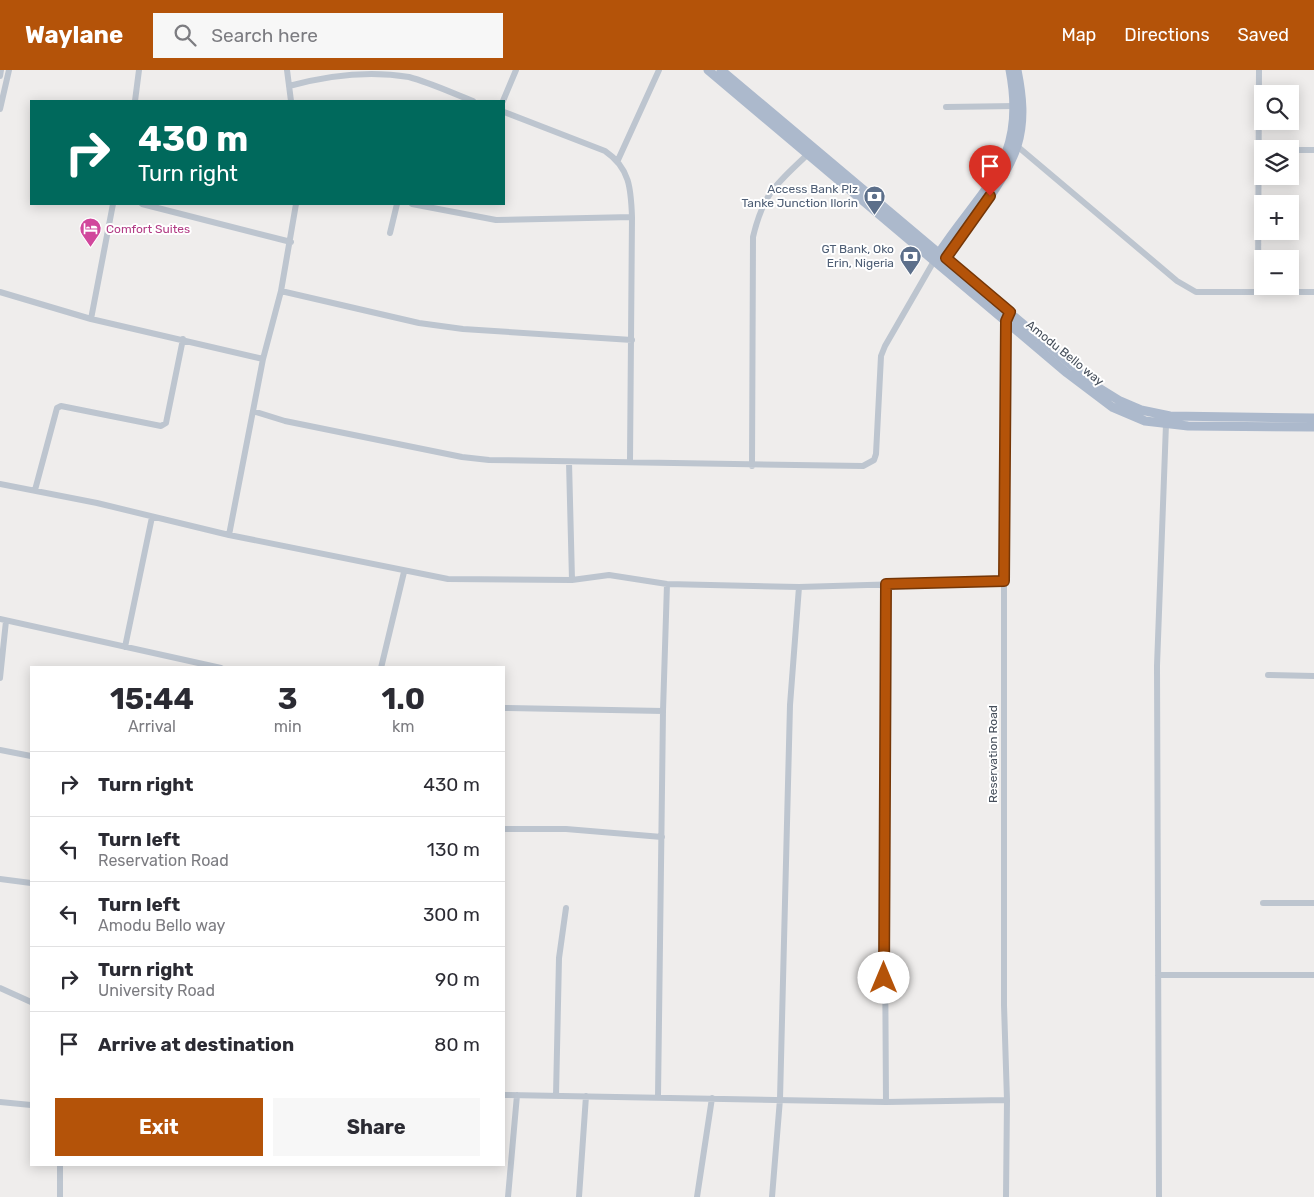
<!DOCTYPE html>
<meta charset="utf-8">
<style>
body{margin:0;font-family:Rubik,sans-serif;background:#f7f7f7;color:#2b2b33;height:100vh;display:flex;flex-direction:column;font-size:19px;white-space:nowrap}
*{box-sizing:border-box;margin:0}
p{font-size:16px;color:#7c7c81}
.icon{flex:none;width:28px;height:28px;fill:none;stroke:currentColor;stroke-width:2;stroke-linecap:round;stroke-linejoin:round}
.map{position:relative;flex:1;overflow:hidden}
.details{position:absolute;left:30px;top:596px;width:475px;height:500px;display:flex;flex-direction:column;background:#fff;border-radius:0px;box-shadow:0 2px 12px #0003}
.details>*{flex:none}
.banner{position:absolute;left:30px;top:30px;width:475px;height:105px;border-radius:0px;box-shadow:0 2px 12px #0003;background:#00695c;color:#fff;overflow:hidden}
.buttons{position:absolute;left:1254px;top:15px;display:grid;gap:10px}
.buttons a{display:grid;place-items:center;width:45px;height:45px;border-radius:0px;background:#fff;box-shadow:0 2px 12px #0003;font-size:25px}
.pin{position:absolute;display:grid;place-items:center;width:42px;height:42px;color:#fff;margin:-51px -21px;border-radius:50% 50% 50% 0;rotate:-45deg;box-shadow:0 0 5px #0007}
.pin .icon{rotate:45deg}
.me{position:absolute;width:55px;margin:-28px;rotate:0deg;stroke-linejoin:round;filter:drop-shadow(0 0 4px #0008)}
.turn{display:flex;align-items:center;gap:18px;height:105px;padding:0 25px;font-size:22px}
.turn .icon{width:65px;height:65px;stroke-width:2.5}
.turn b{display:block;font-size:35px;line-height:42px}
.eta{display:flex;justify-content:space-evenly;align-items:center;height:85px;text-align:center}
.eta b{font-size:30px;font-weight:700;line-height:35px}
.primary-button{display:flex;gap:10px;margin-top:auto;padding:10px 25px}
.primary-button a{flex:1;height:58px;border-radius:0px;background:#b45309;color:#fff;font-size:20px;font-weight:700;line-height:58px;text-align:center}
.primary-button a+a{background:#f7f7f7;color:#2b2b33}
ul{padding:0;list-style:none}
li{display:flex;align-items:center;gap:15px;height:65px;padding:0 25px;border-top:1px solid #e1e1e2}
li div{flex:1}
li b{display:block;font-size:19px}
li em{font-style:normal}
header{display:flex;align-items:center;gap:30px;box-sizing:border-box;height:70px;padding:0 25px;background:#b45309;color:#fff}
header strong{font-size:24px}
nav{display:flex;gap:28px;margin-inline-start:auto;font-size:18px}
.search{width:350px;height:45px;background:#f7f7f7;display:flex;align-items:center;gap:12px;box-sizing:border-box;padding:0 18px;border-radius:0px;color:#7c7c81;font-size:19px}
.map>svg:first-child{display:block}
.lines{fill:none;stroke-linecap:round;stroke-linejoin:round}
.minor{stroke:#bdc5cf;stroke-width:6}
.major{stroke:#acb9cc;stroke-width:9}
.route-casing{stroke:#753606;stroke-width:12}
.route{stroke:#b45309;stroke-width:9}
.labels{text-anchor:middle;stroke-width:4;stroke-linejoin:round;paint-order:stroke}
.service-label{font-size:12px;fill:#4e5e75;stroke:#fff;text-anchor:end}
.hotel-label{font-size:12px;fill:#b23c85;stroke:#fff;text-anchor:start}
.street-label{font-size:12px;fill:#454e5a;stroke:#fff}
</style>
<header>
<strong>Waylane</strong>
<div class="search"><svg class="icon" aria-label="search" viewBox="0 0 24 24"><circle cx="10" cy="10" r="6"/><path d="M15 15l6 6"/></svg>Search here</div>
<nav><a>Map</a><a>Directions</a><a>Saved</a></nav>
</header>
<div class="map">
<svg width="1314" height="1127" viewBox="0 0 1314 1127">
<rect width="100%" height="100%" fill="#efedec"/>
<g class="lines">
<!-- minor -->
<path class="minor" d="M 287,0 L 291,31
M 0,6 L 1,0
M 289,16 C 329,5 368,0 409,7 C 431,13 452,23 473,31
M 135,31 L 139,0
M 503,31 L 516,0
M 946,37 L 1016,36
M 0,39 L 9,0
M 504,42 L 605,81 C 630,98 631,119 632,147 L 630,391
M 1017,76 L 1177,211 L 1196,222 L 1314,222
M 1290,80 L 1314,80
M 618,90 L 659,0
M 142,134 L 291,172
M 412,134 L 496,150 L 632,147
M 390,163 L 397,134
M 281,221 L 419,253 L 463,259 L 632,270
M 0,222 L 91,249 L 263,289
M 1258,222 L 1259,0
M 91,249 L 113,134
M 253,341 L 285,351 L 462,387 L 489,390 L 863,396 L 874,390 L 876,384 L 881,286 L 885,276 L 934,191
M 569,392 L 572,510
M 752,396 L 753,167 C 763,124 776,114 807,85
M 0,414 L 97,433 L 229,465 L 448,509 L 572,510 L 609,505 L 667,514 L 799,517 L 1004,511
M 35,420 L 57,338 L 61,336 L 161,356 L 166,353 L 183,269
M 229,465 L 263,289 L 281,221 L 296,134
M 0,549 L 221,598
M 125,577 L 152,447
M 381,598 L 404,502
M 1268,605 L 1314,606
M 0,608 L 6,551
M 504,638 L 663,641
M 0,680 L 31,686
M 504,759 L 566,759 L 662,767
M 0,809 L 31,813
M 1263,833 L 1314,833
M 1158,905 L 1314,905
M 0,918 L 31,932
M 504,1025 L 886,1032 L 1007,1030
M 556,1026 L 559,888 L 566,838
M 658,1027 L 663,641 L 667,514
M 0,1032 L 31,1035
M 886,1032 L 884,715 L 887,514
M 60,1095 L 60,1127
M 508,1127 L 517,1025
M 579,1127 L 586,1026
M 697,1127 L 712,1028
M 772,1127 L 780,1029 L 790,635 L 799,517
M 1006,1127 L 1007,1030 L 1004,935 L 1004,360 L 1006,251
M 1159,1127 L 1157,596 L 1166,354"/>
<!-- major -->
<path class="major" d="M 708,0 L 1067,303 L 1112,337 L 1145,351 L 1188,356 L 1314,357
M 721,0 L 1099,318 L 1120,331 L 1141,340 L 1170,346 L 1314,348
M 937,186 C 982,116 1028,93 1010,0
M 943,191 C 966,157 1005,114 1017,76 C 1025,50 1022,25 1017,0"/>
</g>
<g class="lines">
<defs>
<path id="route" d="M 884,908 L 886,514 L 1004,511 L 1006,251 L 1010,242 L 946,188 L 990,126"/>
</defs>
<!-- route casing -->
<use href="#route" class="route-casing"/>
<!-- route -->
<use href="#route" class="route"/>
</g>
<!-- icons -->
<defs>
<symbol id="bank-pin" viewBox="-11 -11 22 30"><path d="M0 17L-7.5 6A9.5 9.5 0 1 1 7.5 6Z" fill="#5c6f8a" stroke="#fff"/><path d="M-6-4H6V4H-6ZM0-2.3a2.3 2.3 0 1 0 0 4.6a2.3 2.3 0 1 0 0-4.6Z" fill="#fff"/></symbol>
<symbol id="hotel-pin" viewBox="-11 -11 22 30"><path d="M0 17L-7.5 6A9.5 9.5 0 1 1 7.5 6Z" fill="#d1479c" stroke="#fff"/><path d="M-6-4.5h1.5V1H6V5H4.5V3h-9V5H-6ZM-4 0a1.8 1.8 0 1 1 3.6 0ZM.5 0V-2.5h3Q6-2.5 6 0Z" fill="#fff"/></symbol>
</defs>
<g fill-rule="evenodd">
<use href="#bank-pin" x="862" y="114" width="25" height="34"/>
<use href="#hotel-pin" x="78" y="146" width="25" height="34"/>
<use href="#bank-pin" x="898" y="174" width="25" height="34"/>
</g>
<g class="labels">
<!-- service labels -->
<g class="service-label">
<text x="858" y="123">Access Bank Plz<tspan x="858" dy="14">Tanke Junction Ilorin</tspan></text>
<text x="894" y="183">GT Bank, Oko<tspan x="894" dy="14">Erin, Nigeria</tspan></text>
</g>
<!-- hotel labels -->
<g class="hotel-label">
<text x="106" y="163">Comfort Suites</text>
</g>
<!-- street labels -->
<g class="street-label">
<text transform="translate(1065 283) rotate(39)" y="4">Amodu Bello way</text>
<text transform="translate(993 684) rotate(-90)" y="4">Reservation Road</text>
</g>
</g>
</svg>
<div class="buttons">
<a><svg class="icon" aria-label="search" viewBox="0 0 24 24"><circle cx="10" cy="10" r="6"/><path d="M15 15l6 6"/></svg></a>
<a><svg class="icon" aria-label="layers" viewBox="0 0 24 24"><path d="M12 4l9 5-9 5-9-5zM3 14l9 5 9-5"/></svg></a>
<a>+</a>
<a>−</a>
</div>
<div class="pin" style="left:990px;top:126px;background:#d93025"><svg class="icon" aria-label="arrive" viewBox="0 0 24 24"><path d="M6 21V4h12l-3 4 3 4H6"/></svg></div>
<svg class="me" style="left:884px;top:908px" viewBox="-20 -20 40 40"><circle r="19" fill="#fff"/><path d="M0-13L10 11 0 6-10 11z" fill="#b45309"/></svg>
<div class="banner">
<div class="turn"><svg class="icon" aria-label="right" viewBox="0 0 24 24"><path d="M7 20v-9h11M14 6l5 5-5 5"/></svg><div><b>430 m</b>Turn right</div></div>
</div>
<section class="details">
<div class="eta">
<div><b>15:44</b><p>Arrival</p></div>
<div><b>3</b><p>min</p></div>
<div><b>1.0</b><p>km</p></div>
</div>
<ul>
<li><svg class="icon" aria-label="right" viewBox="0 0 24 24"><path d="M7 20v-9h11M14 6l5 5-5 5"/></svg><div><b>Turn right</b></div><em>430 m</em></li>
<li><svg class="icon" aria-label="left" viewBox="0 0 24 24"><path d="M17 20v-9H6M10 6l-5 5 5 5"/></svg><div><b>Turn left</b><p>Reservation Road</p></div><em>130 m</em></li>
<li><svg class="icon" aria-label="left" viewBox="0 0 24 24"><path d="M17 20v-9H6M10 6l-5 5 5 5"/></svg><div><b>Turn left</b><p>Amodu Bello way</p></div><em>300 m</em></li>
<li><svg class="icon" aria-label="right" viewBox="0 0 24 24"><path d="M7 20v-9h11M14 6l5 5-5 5"/></svg><div><b>Turn right</b><p>University Road</p></div><em>90 m</em></li>
<li><svg class="icon" aria-label="arrive" viewBox="0 0 24 24"><path d="M6 21V4h12l-3 4 3 4H6"/></svg><div><b>Arrive at destination</b></div><em>80 m</em></li>
</ul>
<div class="primary-button"><a>Exit</a><a>Share</a></div>
</section>
</div>
